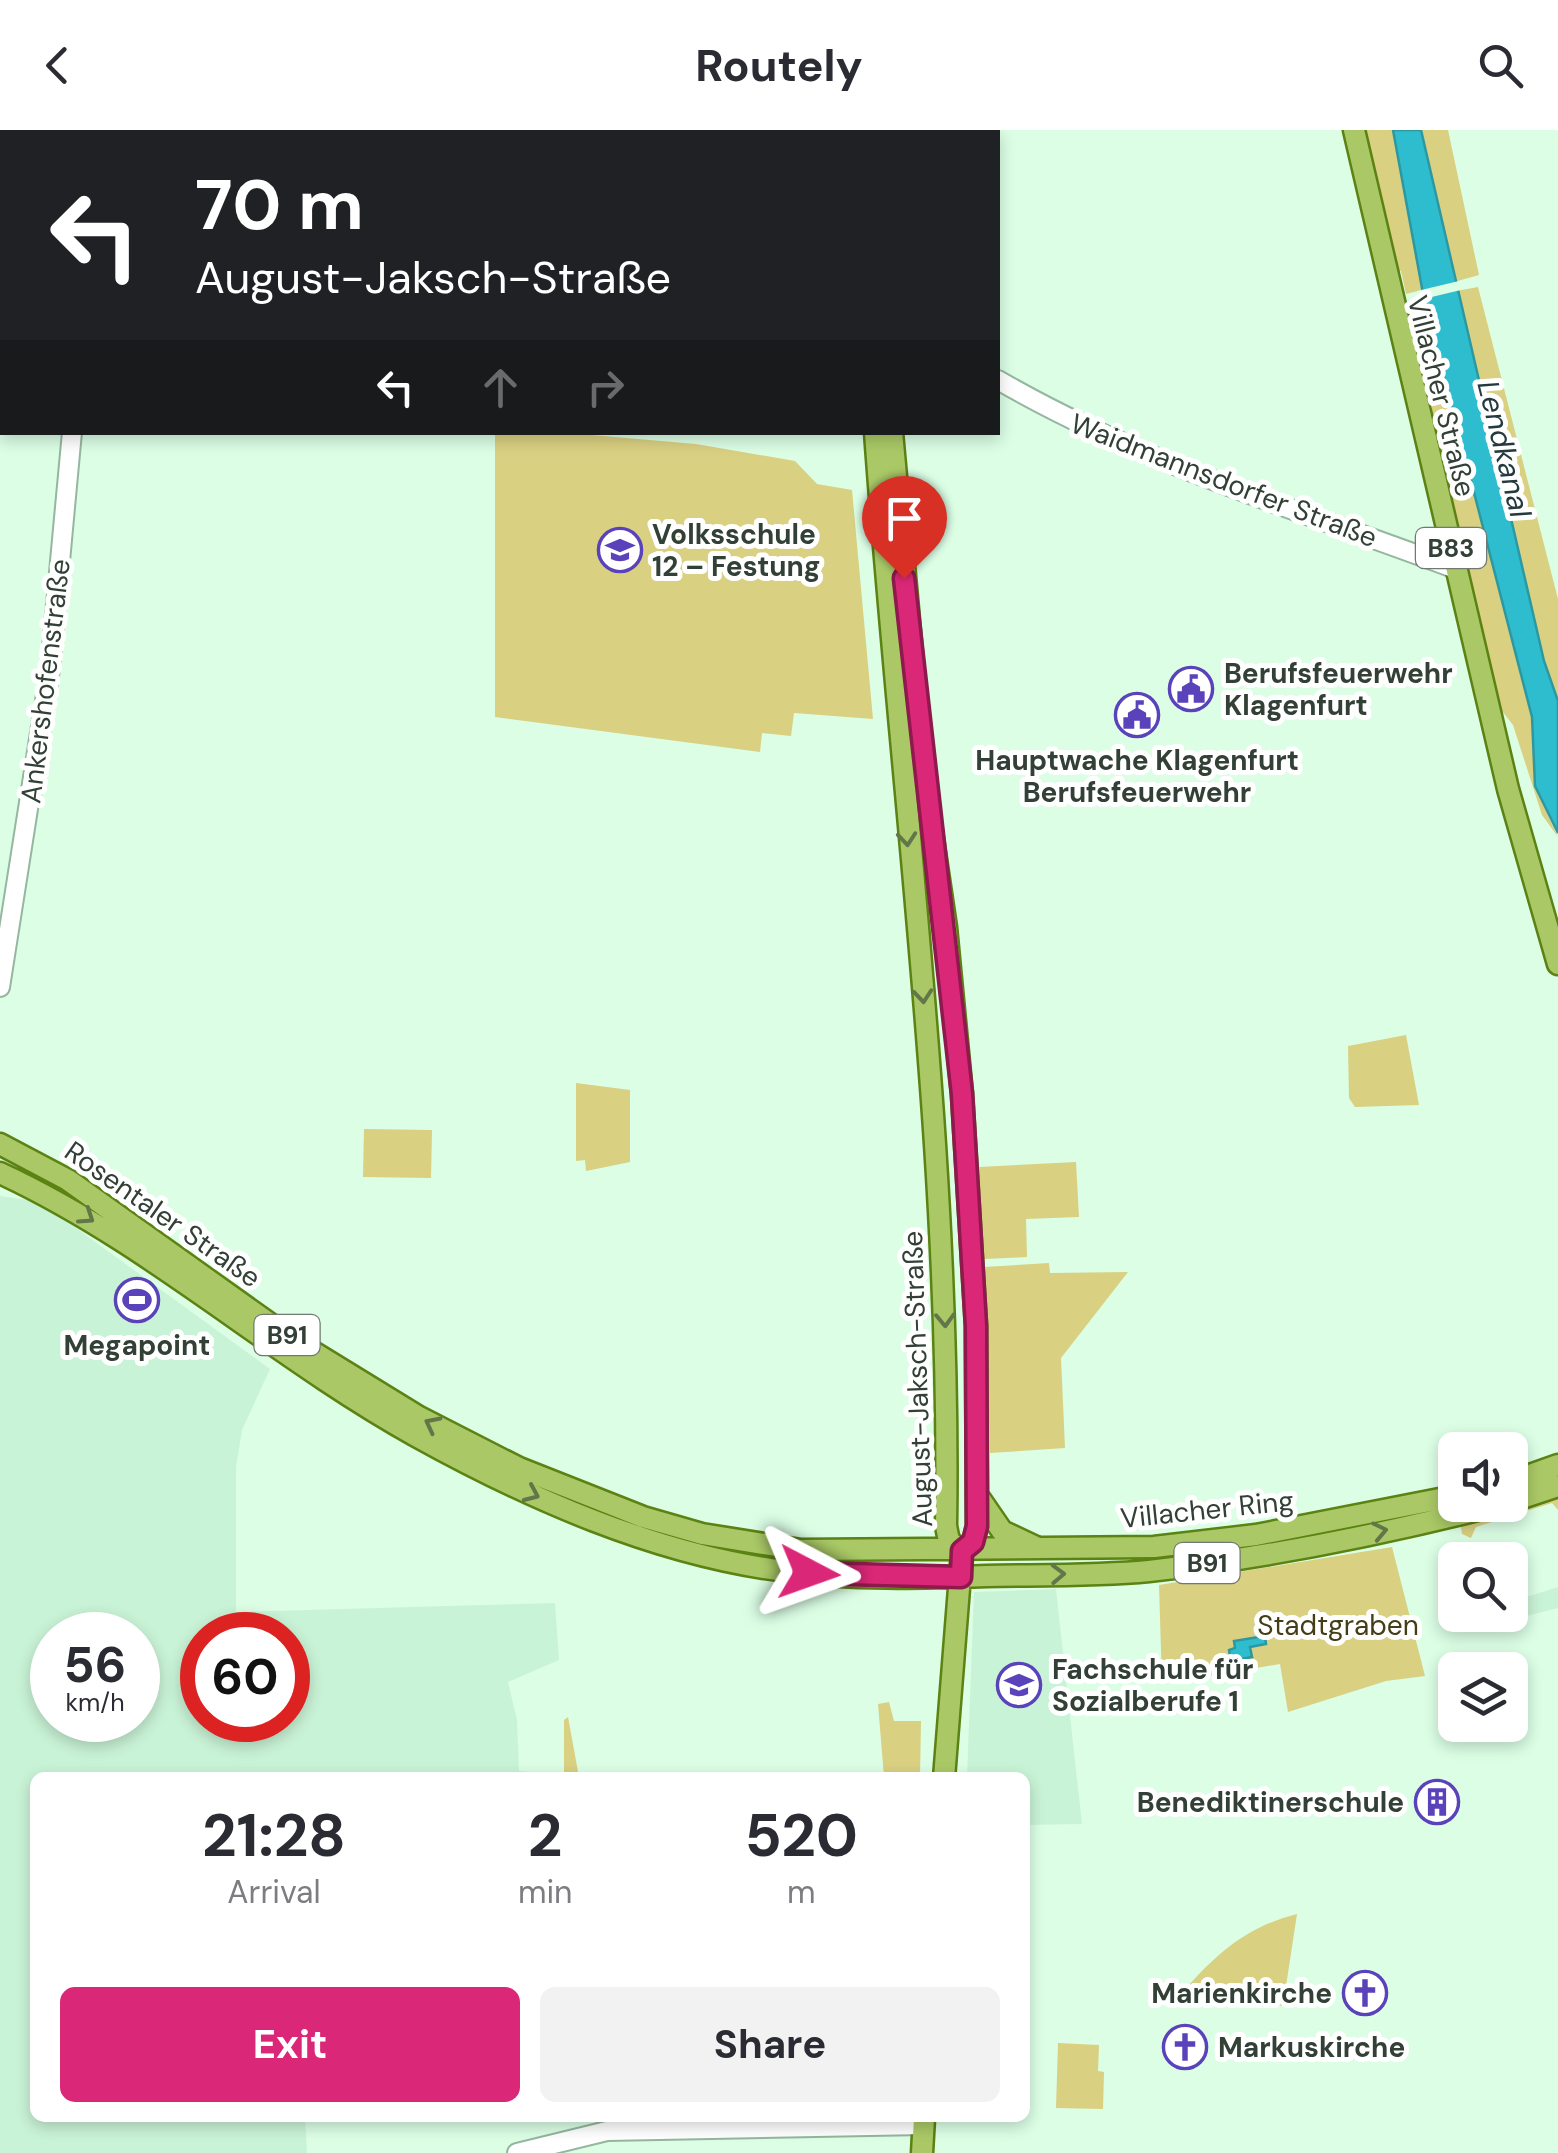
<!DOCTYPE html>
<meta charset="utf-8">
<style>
body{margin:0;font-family:"DM Sans",sans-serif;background:#f2f2f3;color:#2b2b33;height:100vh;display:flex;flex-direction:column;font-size:38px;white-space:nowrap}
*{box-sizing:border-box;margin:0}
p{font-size:32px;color:#7c7c81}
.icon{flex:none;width:55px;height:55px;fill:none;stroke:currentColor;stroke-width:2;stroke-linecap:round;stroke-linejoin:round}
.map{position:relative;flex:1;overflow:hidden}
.side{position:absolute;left:30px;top:1642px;width:1000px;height:350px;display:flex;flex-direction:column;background:#fff;border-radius:15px;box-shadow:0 5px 15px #0003}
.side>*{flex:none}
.banner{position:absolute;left:0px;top:0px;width:1000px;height:305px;box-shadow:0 5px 15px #0003;background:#202124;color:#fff;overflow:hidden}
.buttons{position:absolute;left:1438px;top:1302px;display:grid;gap:20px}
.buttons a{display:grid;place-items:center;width:90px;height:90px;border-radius:15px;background:#fff;box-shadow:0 5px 15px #0003;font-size:50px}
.speed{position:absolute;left:30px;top:1482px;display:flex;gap:20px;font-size:50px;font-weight:700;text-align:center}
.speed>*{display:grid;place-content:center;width:130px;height:130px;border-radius:50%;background:#fff;box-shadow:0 5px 15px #0003;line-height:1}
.speed small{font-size:25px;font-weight:400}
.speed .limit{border:15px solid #d22;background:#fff;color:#111}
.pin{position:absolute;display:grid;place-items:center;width:85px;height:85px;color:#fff;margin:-102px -42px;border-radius:50% 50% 50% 0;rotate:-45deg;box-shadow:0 0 10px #0007}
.pin .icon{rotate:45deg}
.me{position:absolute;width:110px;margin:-55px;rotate:94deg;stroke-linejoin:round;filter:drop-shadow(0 0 8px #0008)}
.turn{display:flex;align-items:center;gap:35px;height:210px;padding:0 30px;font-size:45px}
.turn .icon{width:130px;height:130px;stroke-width:2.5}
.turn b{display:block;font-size:70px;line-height:85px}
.lanes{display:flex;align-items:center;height:95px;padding:0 30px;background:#0003;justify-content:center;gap:50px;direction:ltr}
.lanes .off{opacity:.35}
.eta{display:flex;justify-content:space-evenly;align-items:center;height:170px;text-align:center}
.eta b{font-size:60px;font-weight:700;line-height:70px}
.action{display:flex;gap:20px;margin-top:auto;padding:20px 30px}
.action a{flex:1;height:115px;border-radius:15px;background:#db2777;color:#fff;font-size:40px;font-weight:700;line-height:115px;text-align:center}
.action a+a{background:#f2f2f3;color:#2b2b33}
header{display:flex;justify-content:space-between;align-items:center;height:130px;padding:0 30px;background:#fff;font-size:45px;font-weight:700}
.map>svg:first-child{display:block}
.built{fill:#c9f3d6;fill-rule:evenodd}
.green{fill:#d9d082}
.water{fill:#2dbdce;stroke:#2e98a0;stroke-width:2.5}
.pier{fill:#dbfee5}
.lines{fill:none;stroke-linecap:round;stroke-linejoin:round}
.secondary-casing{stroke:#95b69f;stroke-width:22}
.primary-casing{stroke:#5b8213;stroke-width:25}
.secondary{stroke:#fff;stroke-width:18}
.primary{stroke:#aac966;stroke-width:20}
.oneway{stroke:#627749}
.route-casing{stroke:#8e194d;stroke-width:25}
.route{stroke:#db2777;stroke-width:18}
.labels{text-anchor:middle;stroke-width:10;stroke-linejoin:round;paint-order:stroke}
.shield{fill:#fff;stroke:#707972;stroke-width:2.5}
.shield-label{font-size:25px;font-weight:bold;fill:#324036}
.street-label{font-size:28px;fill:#324036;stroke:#fff}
.poi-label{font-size:28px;font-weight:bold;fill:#324036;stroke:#fff;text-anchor:start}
.park-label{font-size:28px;fill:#433e16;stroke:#fff}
.water-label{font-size:30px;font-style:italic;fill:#233a3e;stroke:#fff}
</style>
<header><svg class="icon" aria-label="back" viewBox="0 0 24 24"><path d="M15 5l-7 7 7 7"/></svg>Routely<svg class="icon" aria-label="search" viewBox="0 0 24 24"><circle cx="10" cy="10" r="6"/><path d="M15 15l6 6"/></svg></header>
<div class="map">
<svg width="1558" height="2023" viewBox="0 0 1558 2023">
<rect width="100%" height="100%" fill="#dbfee5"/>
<!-- built -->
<path class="built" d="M 0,1066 L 34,1071 L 50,1079 L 270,1239 L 242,1300 L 236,1337 L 236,1482 L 555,1473 L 559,1530 L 508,1552 L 517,1590 L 519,1641 L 532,1642 L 532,1647 L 35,1648 L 35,1988 L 305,1988 L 307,2023 L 0,2023 ZM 52,1505 L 138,1505 L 138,1590 L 52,1590 ZM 202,1505 L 288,1505 L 288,1590 L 202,1590 Z
M 1558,1457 L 1558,1478 L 1480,1498 L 1476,1485 L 1510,1485 L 1510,1472 Z
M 1056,1459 L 1082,1694 L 1025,1695 L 1025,1648 L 967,1647 L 974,1462 Z"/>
<!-- green -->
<path class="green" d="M 1363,0 L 1393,0 L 1422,160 L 1406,164 L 1401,141 L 1394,140 Z
M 1421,0 L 1448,0 L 1479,145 L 1454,152 Z
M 1478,157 L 1558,469 L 1558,571 L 1544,531 L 1456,161 Z
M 1424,169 L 1532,587 L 1535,657 L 1558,707 L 1542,685 L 1513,595 L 1502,581 L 1431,289 L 1434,256 L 1408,173 Z
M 495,303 L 568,303 L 696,314 L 795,331 L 817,354 L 852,360 L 873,589 L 794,583 L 791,606 L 762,603 L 760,622 L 495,587 Z
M 1406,905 L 1419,975 L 1355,977 L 1349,968 L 1348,916 Z
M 576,953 L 630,960 L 630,1032 L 586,1041 L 585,1030 L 576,1031 Z
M 364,999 L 432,1000 L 431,1048 L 363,1047 Z
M 1076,1032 L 1079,1087 L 1026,1089 L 1027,1127 L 984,1129 L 979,1037 Z
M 1049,1133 L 1050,1143 L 1128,1142 L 1061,1228 L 1065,1318 L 990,1323 L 984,1137 Z
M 1558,1367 L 1558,1380 L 1552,1373 L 1476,1397 L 1471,1408 L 1462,1404 L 1460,1392 Z
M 1392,1417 L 1425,1546 L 1386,1551 L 1288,1582 L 1280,1534 L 1162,1554 L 1159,1455 Z
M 889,1572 L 894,1591 L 921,1591 L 920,1647 L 884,1647 L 878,1574 Z
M 568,1587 L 579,1647 L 564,1647 L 564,1590 Z
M 1297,1784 L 1283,1876 L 1183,1862 C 1216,1824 1246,1797 1297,1784 Z
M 1058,1913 L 1099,1915 L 1098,1941 L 1104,1942 L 1103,1979 L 1056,1978 Z"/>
<!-- water -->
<path class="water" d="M 1393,0 L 1421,0 L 1544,531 L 1558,571 L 1558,703 L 1535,656 L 1532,587 L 1424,169 Z
M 1265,1506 L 1266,1514 L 1250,1517 L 1252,1527 L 1231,1531 L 1229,1520 L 1235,1518 L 1234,1511 Z"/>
<!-- pier -->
<path class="pier" d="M 1459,151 L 1461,160 L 1419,170 L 1417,161 Z"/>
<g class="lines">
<defs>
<path id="secondary" d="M 400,0 L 410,2
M 99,2 L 99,0
M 998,250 C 1141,333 1301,381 1456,439
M 0,857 L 50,539 L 72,302
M 517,2023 L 607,2001 L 924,1995"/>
<path id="primary" d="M 853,0 L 854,2
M 873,0 L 874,2
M 1354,0 L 1508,659 L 1558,834
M 875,302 C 901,666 952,1030 946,1396 L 949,1411 L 962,1421
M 892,302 L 922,634 L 946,797 L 962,964 L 976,1196 L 977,1396 L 973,1412 L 962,1421
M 0,1014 L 68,1050 L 287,1206 L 419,1287 L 519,1338 L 643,1387 L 702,1404 L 801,1420 L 1154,1417 L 1256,1405 L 1455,1366
M 0,1043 C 149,1112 272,1226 416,1306 C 528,1368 656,1425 785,1441 C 852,1450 920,1448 987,1446 C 1040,1445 1096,1446 1149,1441 C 1265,1428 1384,1404 1498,1375
M 1510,1352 L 1558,1335
M 980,1369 L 1002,1401 L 1036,1417
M 1510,1372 L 1558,1356
M 944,1648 L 961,1433
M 922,2023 L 924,1988"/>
</defs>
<!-- secondary casing -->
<use href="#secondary" class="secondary-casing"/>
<!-- primary casing -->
<use href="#primary" class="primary-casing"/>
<!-- secondary -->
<use href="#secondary" class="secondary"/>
<!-- primary -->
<use href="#primary" class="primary"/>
</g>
<!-- one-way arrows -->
<defs><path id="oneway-chevron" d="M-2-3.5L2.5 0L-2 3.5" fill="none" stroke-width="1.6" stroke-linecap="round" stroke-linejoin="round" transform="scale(2.5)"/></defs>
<g class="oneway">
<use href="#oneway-chevron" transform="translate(907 709) rotate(85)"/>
<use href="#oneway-chevron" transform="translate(923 866) rotate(85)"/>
<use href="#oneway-chevron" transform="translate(87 1087) rotate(34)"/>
<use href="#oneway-chevron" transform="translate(945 1190) rotate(88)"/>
<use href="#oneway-chevron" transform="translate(432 1294) rotate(-153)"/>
<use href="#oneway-chevron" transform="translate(532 1364) rotate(24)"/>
<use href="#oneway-chevron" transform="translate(1380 1401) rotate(-12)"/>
<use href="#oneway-chevron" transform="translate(1058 1444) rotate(-2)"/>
</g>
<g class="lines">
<defs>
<path id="route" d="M 809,1443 L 961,1447 L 962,1421 L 973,1412 L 977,1396 L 976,1196 L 962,964 L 904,448"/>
</defs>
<!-- route casing -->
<use href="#route" class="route-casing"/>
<!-- route -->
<use href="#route" class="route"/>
</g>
<!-- icons -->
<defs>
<symbol id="school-ring" viewBox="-11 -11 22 22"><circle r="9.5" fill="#fff" stroke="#5942ba" stroke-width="1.5"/><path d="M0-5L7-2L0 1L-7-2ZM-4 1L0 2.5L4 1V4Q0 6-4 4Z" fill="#5942ba"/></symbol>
<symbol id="civic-ring" viewBox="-11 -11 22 22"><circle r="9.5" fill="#fff" stroke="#5942ba" stroke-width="1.5"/><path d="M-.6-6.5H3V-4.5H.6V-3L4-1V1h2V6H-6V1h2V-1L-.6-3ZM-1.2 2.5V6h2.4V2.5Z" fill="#5942ba"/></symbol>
<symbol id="stadium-ring" viewBox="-11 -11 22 22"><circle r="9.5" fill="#fff" stroke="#5942ba" stroke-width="1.5"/><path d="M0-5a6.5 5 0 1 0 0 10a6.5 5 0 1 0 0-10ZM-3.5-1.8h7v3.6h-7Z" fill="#5942ba"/></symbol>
<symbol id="university-ring" viewBox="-11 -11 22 22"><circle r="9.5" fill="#fff" stroke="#5942ba" stroke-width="1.5"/><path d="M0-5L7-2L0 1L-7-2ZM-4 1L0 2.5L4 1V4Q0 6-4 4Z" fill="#5942ba"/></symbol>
<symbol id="building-ring" viewBox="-11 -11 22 22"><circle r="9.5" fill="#fff" stroke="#5942ba" stroke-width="1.5"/><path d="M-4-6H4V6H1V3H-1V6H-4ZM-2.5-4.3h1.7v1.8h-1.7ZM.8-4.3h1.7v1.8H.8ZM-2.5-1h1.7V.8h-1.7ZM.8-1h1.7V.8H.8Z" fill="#5942ba"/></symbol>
<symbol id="church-ring" viewBox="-11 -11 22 22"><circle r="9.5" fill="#fff" stroke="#5942ba" stroke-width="1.5"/><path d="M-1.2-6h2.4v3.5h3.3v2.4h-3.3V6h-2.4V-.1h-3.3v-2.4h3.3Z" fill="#5942ba"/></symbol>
</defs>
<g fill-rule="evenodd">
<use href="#school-ring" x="595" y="395" width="50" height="50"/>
<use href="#civic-ring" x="1166" y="534" width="50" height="50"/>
<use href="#civic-ring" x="1112" y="560" width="50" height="50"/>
<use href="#stadium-ring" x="112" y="1145" width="50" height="50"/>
<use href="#university-ring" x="994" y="1530" width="50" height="50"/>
<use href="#building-ring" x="1412" y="1647" width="50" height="50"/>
<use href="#church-ring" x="1340" y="1838" width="50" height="50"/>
<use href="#church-ring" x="1160" y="1892" width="50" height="50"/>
</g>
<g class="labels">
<!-- shield labels -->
<g class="shield">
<rect x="1416" y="398" width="70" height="40" rx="8"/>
<rect x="254.5" y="1185" width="65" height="40" rx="8"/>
<rect x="1174.5" y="1413" width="65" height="40" rx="8"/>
</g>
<g class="shield-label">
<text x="1451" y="427">B83</text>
<text x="287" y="1214">B91</text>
<text x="1207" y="1442">B91</text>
</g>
<!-- street labels -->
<g class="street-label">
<text transform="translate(1442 266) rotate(76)" y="10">Villacher Straße</text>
<text transform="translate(1224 350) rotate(21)" y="10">Waidmannsdorfer Straße</text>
<text transform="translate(45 551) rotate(-83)" y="10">Ankershofenstraße</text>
<text transform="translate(163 1084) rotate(35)" y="10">Rosentaler Straße</text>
<text transform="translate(917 1249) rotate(-92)" y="10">August-Jaksch-Straße</text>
<text transform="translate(1207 1379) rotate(-6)" y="10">Villacher Ring</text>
</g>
<!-- poi labels -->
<g class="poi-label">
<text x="652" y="414">Volksschule<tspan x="652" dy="32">12 – Festung</tspan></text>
<text x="1224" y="553">Berufsfeuerwehr<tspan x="1224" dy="32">Klagenfurt</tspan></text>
<text x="1137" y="640" text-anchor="middle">Hauptwache Klagenfurt<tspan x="1137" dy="32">Berufsfeuerwehr</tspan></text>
<text x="137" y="1225" text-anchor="middle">Megapoint</text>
<text x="1052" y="1549">Fachschule für<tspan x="1052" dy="32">Sozialberufe 1</tspan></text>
<text x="1404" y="1682" text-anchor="end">Benediktinerschule</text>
<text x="1332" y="1873" text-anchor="end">Marienkirche</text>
<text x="1218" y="1927">Markuskirche</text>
</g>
<!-- park labels -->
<g class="park-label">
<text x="1338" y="1505">Stadtgraben</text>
</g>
<!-- water labels -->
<g class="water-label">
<text transform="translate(1504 319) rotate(76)" y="10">Lendkanal</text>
</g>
</g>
</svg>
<div class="buttons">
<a><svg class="icon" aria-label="sound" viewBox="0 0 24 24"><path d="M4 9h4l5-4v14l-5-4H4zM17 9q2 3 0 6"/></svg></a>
<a><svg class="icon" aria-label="search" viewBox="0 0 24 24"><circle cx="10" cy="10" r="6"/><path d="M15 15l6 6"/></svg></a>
<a><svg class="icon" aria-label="layers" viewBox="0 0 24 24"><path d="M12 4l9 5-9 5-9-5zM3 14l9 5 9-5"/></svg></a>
</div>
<div class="speed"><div>56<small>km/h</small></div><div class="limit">60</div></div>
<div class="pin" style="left:904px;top:448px;background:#d93025"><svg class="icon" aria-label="arrive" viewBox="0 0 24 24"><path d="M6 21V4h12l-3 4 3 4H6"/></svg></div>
<svg class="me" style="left:809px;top:1443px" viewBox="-20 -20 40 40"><path d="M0-17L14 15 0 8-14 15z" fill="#db2777" stroke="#fff" stroke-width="4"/></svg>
<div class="banner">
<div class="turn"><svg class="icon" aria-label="left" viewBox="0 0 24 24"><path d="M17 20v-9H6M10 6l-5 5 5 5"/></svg><div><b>70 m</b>August-Jaksch-Straße</div></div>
<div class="lanes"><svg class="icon" aria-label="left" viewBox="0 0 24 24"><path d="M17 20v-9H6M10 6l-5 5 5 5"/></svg><svg class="icon off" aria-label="ahead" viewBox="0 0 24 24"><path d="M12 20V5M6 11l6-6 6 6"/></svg><svg class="icon off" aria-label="right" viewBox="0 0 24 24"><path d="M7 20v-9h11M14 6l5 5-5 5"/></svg></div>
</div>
<section class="side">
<div class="eta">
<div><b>21:28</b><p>Arrival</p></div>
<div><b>2</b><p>min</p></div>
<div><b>520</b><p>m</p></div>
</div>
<div class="action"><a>Exit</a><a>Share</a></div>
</section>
</div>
